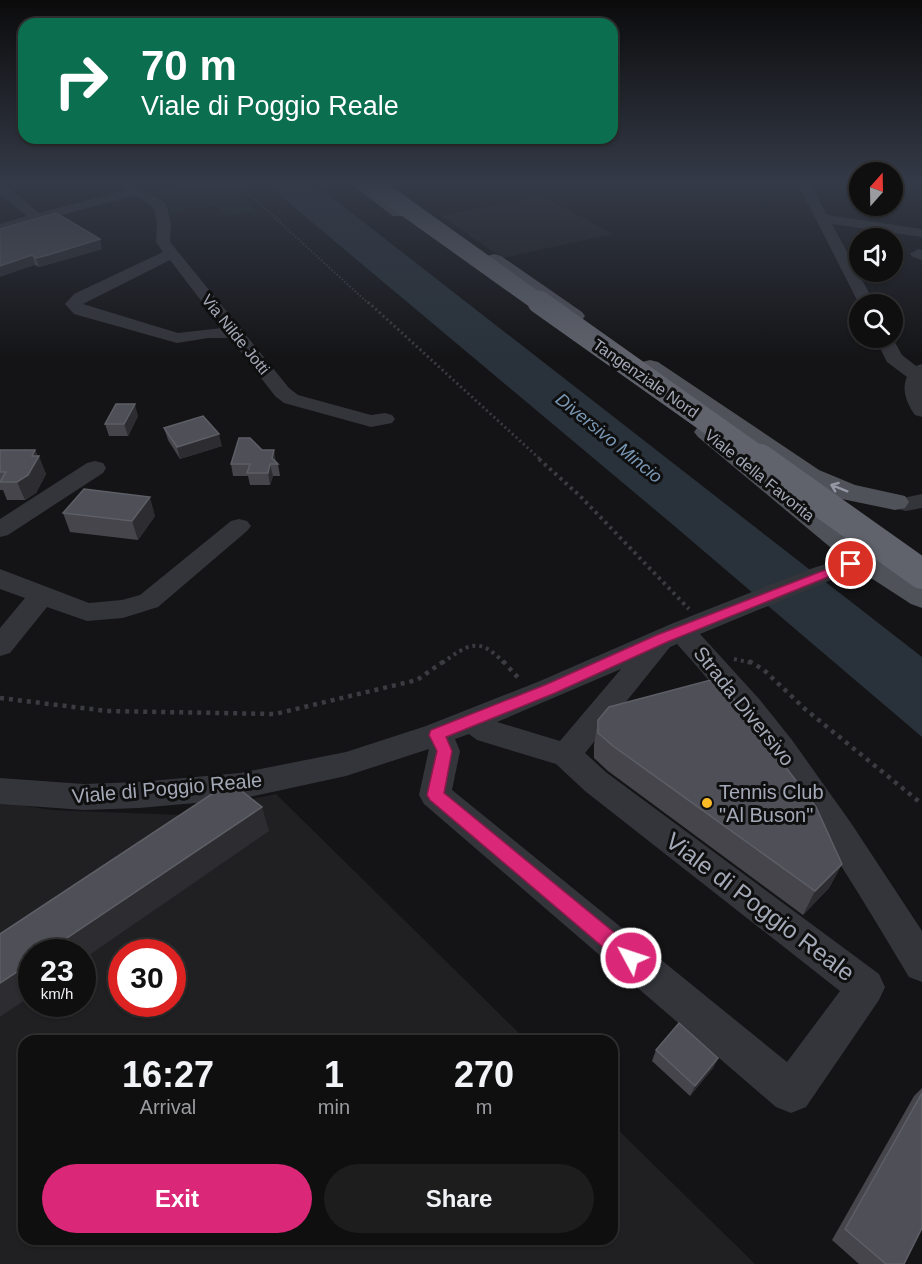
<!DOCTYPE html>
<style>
body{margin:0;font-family:Arial,sans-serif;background:#1d1d1e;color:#f1f3f6;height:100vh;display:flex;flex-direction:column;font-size:22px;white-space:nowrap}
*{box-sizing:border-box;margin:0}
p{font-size:20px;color:#9b9c9f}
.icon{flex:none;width:33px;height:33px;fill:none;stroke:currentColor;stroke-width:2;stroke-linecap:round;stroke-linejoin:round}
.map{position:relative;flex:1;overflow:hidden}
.details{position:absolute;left:18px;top:1035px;width:600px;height:210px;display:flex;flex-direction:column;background:#0f0f10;border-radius:18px;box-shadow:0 2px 4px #0004,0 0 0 2px #2f2f30}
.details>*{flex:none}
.hud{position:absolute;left:18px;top:18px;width:600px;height:126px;border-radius:18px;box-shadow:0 2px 4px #0004,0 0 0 2px #2f2f30;background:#0b6e4f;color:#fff;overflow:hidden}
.needle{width:39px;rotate:20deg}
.tools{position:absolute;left:849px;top:162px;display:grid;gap:12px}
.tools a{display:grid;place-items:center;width:54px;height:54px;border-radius:50%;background:#0f0f10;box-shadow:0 2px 4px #0004,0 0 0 2px #2f2f30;font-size:30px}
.speed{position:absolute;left:18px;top:939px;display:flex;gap:12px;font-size:30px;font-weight:700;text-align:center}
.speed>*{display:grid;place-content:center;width:78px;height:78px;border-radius:50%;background:#0f0f10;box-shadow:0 2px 4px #0004,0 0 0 2px #2f2f30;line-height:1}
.speed small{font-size:15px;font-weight:400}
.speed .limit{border:9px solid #d22;background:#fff;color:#111}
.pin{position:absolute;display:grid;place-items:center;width:51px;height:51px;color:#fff;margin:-26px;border:3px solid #fff;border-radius:50%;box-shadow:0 2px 6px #0007}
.me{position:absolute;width:66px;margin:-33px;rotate:310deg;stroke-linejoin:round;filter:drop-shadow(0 0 4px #0008)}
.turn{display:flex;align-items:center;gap:21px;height:126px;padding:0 24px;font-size:27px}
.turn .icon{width:78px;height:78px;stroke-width:2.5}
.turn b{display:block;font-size:42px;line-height:51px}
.eta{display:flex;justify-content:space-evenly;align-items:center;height:102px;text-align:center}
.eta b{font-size:36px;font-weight:700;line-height:42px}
.cta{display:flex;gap:12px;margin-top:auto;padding:12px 24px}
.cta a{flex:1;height:69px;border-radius:36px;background:#db2777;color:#fff;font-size:24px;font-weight:700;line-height:69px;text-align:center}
.cta a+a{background:#1d1d1e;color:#f1f3f6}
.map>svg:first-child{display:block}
.built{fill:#202023;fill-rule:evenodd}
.green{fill:#1b241d}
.water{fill:#29323a}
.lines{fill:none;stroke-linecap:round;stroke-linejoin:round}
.path-far3{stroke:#3a3c42;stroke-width:2;stroke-dasharray:1.5 2;stroke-linecap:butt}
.path-far2{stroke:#3a3c42;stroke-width:3;stroke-dasharray:2 3;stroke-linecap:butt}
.path-far1{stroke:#3a3c42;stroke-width:4;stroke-dasharray:3 4;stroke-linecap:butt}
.path{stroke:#3a3c42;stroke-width:4.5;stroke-dasharray:4 5;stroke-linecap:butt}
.minor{fill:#34353b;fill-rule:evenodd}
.major{fill:#50525a;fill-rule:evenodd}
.highway-bridge-far2{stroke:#60636c;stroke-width:18}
.highway-bridge-far1{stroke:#60636c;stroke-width:23}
.highway-bridge{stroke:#60636c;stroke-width:30}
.wall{fill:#45454b}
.shaded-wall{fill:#2d2d31}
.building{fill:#4f5057;stroke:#5d5e66;stroke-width:1.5}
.oneway{stroke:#9398a4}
.route{fill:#db2777;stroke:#8e194d;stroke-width:1.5}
.poi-dot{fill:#fcba26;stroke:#0f0f10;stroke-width:2}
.labels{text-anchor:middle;stroke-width:6;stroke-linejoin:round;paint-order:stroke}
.far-street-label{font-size:16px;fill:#a4a9b7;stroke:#0f0f10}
.far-water-label{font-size:18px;font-style:italic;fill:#7997b4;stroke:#0f0f10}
.street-label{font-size:20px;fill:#a4a9b7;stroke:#0f0f10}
.poi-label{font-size:20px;fill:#a4a9b7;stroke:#0f0f10;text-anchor:start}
.near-street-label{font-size:24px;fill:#a4a9b7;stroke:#0f0f10}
</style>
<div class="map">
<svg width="922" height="1264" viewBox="0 0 922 1264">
<rect width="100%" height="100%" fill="#141416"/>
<!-- built -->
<path class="built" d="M 542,196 L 613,234 L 502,258 L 441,216 Z
M 276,794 L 527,1041 L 24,1041 L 24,1239 L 612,1239 L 612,1124 L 755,1264 L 0,1264 L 0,802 L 52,810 L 181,815 ZM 32,952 L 82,952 L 82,1004 L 32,1004 ZM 122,952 L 172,952 L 172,1004 L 122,1004 Z"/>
<!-- green -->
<path class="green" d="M 189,182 L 230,182 L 247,197 L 244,198 L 255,211 L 226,216 L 216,205 L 171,212 L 166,201 L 151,193 Z"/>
<!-- water -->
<path class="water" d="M 264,182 L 312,182 L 922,657 L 922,737 L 672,524 Z"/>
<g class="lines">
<!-- path-far3 -->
<path class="path-far3" d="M 236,182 L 369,304"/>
<!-- path-far2 -->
<path class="path-far2" d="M 368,302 L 541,460"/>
<!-- path-far1 -->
<path class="path-far1" d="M 539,459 L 580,496 L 689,609
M 734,659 L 752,663
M 442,663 C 469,644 479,636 504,663"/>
<!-- path -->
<path class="path" d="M 503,661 L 521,681
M 749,661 L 764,670 L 805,709 L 922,804
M 0,698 L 107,711 L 275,714 L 417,680 L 444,661"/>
<!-- minor -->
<path class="minor" d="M 116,182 L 131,182 L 166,203 L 171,224 L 170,242 L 289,388 L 298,395 L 371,415 L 385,413 L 392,415 L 395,419 L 392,423 L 371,427 L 284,403 L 275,396 L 230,338 L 208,338 L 177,343 L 74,314 L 65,304 L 74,294 L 163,252 L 156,242 L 157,224 L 154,208 L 135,195 L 0,232 L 0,224 L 27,216 L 0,194 L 0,183 L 5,184 L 39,213 L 126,190 ZM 170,260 L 222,328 L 178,333 L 83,304 Z
M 797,182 L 809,182 L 827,215 L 922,229 L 922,237 L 832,224 L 875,304 L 859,304 Z
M 918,249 L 922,250 L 922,260 L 913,257 L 910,254 Z
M 892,337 L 902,355 L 916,366 L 922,364 L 922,417 L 915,415 C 907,404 901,390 907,377 L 887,362 L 875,338 Z
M 95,461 L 103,463 L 106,468 L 103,473 L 8,535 L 0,537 L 0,519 L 87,463 Z
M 922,494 L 922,508 L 906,511 L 898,509 L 895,504 L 898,499 Z
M 239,519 L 247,521 L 251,526 L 247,531 L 158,607 L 123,618 L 87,621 L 47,607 L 10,653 L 0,656 L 0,628 L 25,598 L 0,589 L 0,569 L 89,603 L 122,600 L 140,595 L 231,521 Z
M 851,556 L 880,559 L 883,565 L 880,571 L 871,573 L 853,572 L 831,580 L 700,634 L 760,700 L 792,740 L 851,823 L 922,931 L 922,982 L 909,977 C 839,860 769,745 677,644 L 670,647 L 585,753 L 607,773 L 879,974 L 885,987 L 879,1000 L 806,1107 L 791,1113 L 776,1107 L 424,804 L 419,795 L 429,749 L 346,776 L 240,799 L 139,808 L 84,810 L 0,804 L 0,778 L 84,784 L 139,782 L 240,773 L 346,752 L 426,726 L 540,681 L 671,624 L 813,568 ZM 621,669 L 560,741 L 497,722 ZM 469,734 L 477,740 L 556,764 L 585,791 L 840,991 L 787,1062 L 452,790 L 460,751 L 455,739 Z"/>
<!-- major -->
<path class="major" d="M 348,182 L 366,182 L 407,212 L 405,216 L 393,216 Z
M 494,254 L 501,256 L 582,312 L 585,316 L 582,320 L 575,322 L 568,320 L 487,264 L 485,260 L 487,256 Z
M 650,360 L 658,362 L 819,470 L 855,485 L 905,496 L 909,502 L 905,508 L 895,510 L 837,498 L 799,482 L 642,372 L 639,367 L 642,362 Z
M 707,424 L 716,427 L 876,553 L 922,582 L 922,608 L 911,604 L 854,567 L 698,437 L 694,432 L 698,427 Z"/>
<!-- highway-bridge-far2 -->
<path class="highway-bridge-far2" d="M 370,182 L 541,304"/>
<!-- highway-bridge-far1 -->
<path class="highway-bridge-far1" d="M 539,302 L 762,460"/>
<!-- highway-bridge -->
<path class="highway-bridge" d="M 760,459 L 922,574"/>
</g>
<!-- wall -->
<path class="wall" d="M 0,229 L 102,249 L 39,267 L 35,265 Z
M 138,416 L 128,436 L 109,436 L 105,424 Z
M 164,428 L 222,446 L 180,459 L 168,440 Z
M 0,450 L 35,450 L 46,474 L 36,493 L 25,500 L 7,500 L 3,490 L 0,490 Z
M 276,462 L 278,464 L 280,476 L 273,476 L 270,485 L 250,485 L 248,476 L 233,476 L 231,464 Z
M 63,513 L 155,516 L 138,540 L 70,532 Z
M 598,720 L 842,864 L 829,888 L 803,915 L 608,771 L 594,758 L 594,745 Z
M 656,1050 L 718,1058 L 713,1068 L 690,1096 L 652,1061 Z
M 922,1088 L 922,1228 L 904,1264 L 859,1264 L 832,1240 L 914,1096 Z"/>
<!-- shaded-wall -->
<path class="shaded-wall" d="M 100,239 L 102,249 L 39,267 L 36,258 Z
M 32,255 L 35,265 L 0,277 L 0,266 Z
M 135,404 L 138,416 L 128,436 L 124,424 Z
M 219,434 L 222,446 L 180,459 L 177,447 Z
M 35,450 L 38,458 L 39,456 L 46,474 L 36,493 L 25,500 L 17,482 Z
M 274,450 L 276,462 L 272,458 Z
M 270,464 L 273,476 L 270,485 L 268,473 Z
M 150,497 L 155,516 L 138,540 L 132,521 Z
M 262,807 L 269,831 L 82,960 L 82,952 L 46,952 Z
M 842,864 L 829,888 L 803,915 L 815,891 Z
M 32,962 L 32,995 L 0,1017 L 0,983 Z
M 718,1058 L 713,1068 L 690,1096 L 695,1086 Z"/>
<!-- building -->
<path class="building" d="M 56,213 L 100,239 L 48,255 L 36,258 L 32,255 L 0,266 L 0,229 Z
M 116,404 L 135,404 L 124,424 L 105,424 Z
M 203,416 L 219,434 L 177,447 L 164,428 Z
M 239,438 L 250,438 L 262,450 L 274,450 L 272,458 L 278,464 L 270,464 L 268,473 L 247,473 L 250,464 L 231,464 Z
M 0,450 L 35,450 L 32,456 L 39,456 L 28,475 L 17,482 L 0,482 L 6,472 L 0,472 Z
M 84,489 L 150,497 L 132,521 L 63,513 Z
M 718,678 L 816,807 L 842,864 L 815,891 L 613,746 L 598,733 L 598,720 L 609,707 Z
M 230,782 L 262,807 L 46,952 L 32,952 L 32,962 L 0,983 L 0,934 Z
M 679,1023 L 718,1058 L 695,1086 L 656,1050 Z
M 922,1093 L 922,1228 L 904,1264 L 886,1264 L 845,1229 Z"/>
<!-- one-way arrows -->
<defs><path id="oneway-shaft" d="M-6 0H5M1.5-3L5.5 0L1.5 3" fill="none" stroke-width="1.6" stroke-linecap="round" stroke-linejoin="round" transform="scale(1.5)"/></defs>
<use class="oneway" href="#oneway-shaft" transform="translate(839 488) rotate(-158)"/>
<!-- sky -->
<linearGradient id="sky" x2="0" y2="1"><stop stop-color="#0b0b0c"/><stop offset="0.51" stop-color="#343a47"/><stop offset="1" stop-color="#343a47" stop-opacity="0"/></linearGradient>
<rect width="922" height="359" fill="url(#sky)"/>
<!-- route -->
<path class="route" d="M 851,560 L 855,561 L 857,564 L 855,566 L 667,642 L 555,693 L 446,737 L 452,751 L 444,793 L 638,952 L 640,958 L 638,965 L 631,967 L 624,965 L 430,800 L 427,795 L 437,751 L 429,735 L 431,730 L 545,685 L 657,635 Z"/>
<!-- markers -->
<circle class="poi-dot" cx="707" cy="803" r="6"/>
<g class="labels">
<!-- far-street labels -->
<g class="far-street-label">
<text transform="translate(236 334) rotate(51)" y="6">Via Nilde Jotti</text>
<text transform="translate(646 378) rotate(35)" y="6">Tangenziale Nord</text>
<text transform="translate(760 475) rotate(39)" y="6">Viale della Favorita</text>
</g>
<!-- far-water labels -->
<g class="far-water-label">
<text transform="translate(609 438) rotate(39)" y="6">Diversivo Mincio</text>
</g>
<!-- street labels -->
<g class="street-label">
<text transform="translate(744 706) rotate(51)" y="7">Strada Diversivo</text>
<text transform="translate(167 788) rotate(-5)" y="7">Viale di Poggio Reale</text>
</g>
<!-- poi labels -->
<g class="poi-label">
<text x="719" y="799">Tennis Club<tspan x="719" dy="23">"Al Buson"</tspan></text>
</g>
<!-- near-street labels -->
<g class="near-street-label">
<text transform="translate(760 907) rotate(37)" y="8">Viale di Poggio Reale</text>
</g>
</g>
</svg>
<div class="tools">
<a><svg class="needle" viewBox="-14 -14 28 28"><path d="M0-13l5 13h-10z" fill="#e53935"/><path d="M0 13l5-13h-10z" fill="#9b9c9f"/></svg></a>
<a><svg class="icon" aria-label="sound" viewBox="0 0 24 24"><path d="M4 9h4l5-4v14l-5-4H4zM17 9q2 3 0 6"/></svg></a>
<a><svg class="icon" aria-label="search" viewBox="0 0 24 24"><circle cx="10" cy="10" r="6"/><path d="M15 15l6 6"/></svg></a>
</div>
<div class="speed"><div>23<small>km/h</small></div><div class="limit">30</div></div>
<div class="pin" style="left:851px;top:564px;background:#d93025"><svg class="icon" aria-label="arrive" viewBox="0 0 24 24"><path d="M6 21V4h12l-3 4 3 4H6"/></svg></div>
<svg class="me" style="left:631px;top:958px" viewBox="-20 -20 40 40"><circle r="17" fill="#db2777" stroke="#fff" stroke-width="3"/><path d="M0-11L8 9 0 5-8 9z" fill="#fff"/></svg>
<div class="hud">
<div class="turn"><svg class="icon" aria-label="right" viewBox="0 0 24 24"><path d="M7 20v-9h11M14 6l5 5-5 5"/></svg><div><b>70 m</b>Viale di Poggio Reale</div></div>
</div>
<section class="details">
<div class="eta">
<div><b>16:27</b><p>Arrival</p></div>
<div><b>1</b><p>min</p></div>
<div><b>270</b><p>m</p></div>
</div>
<div class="cta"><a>Exit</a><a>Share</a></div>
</section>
</div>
